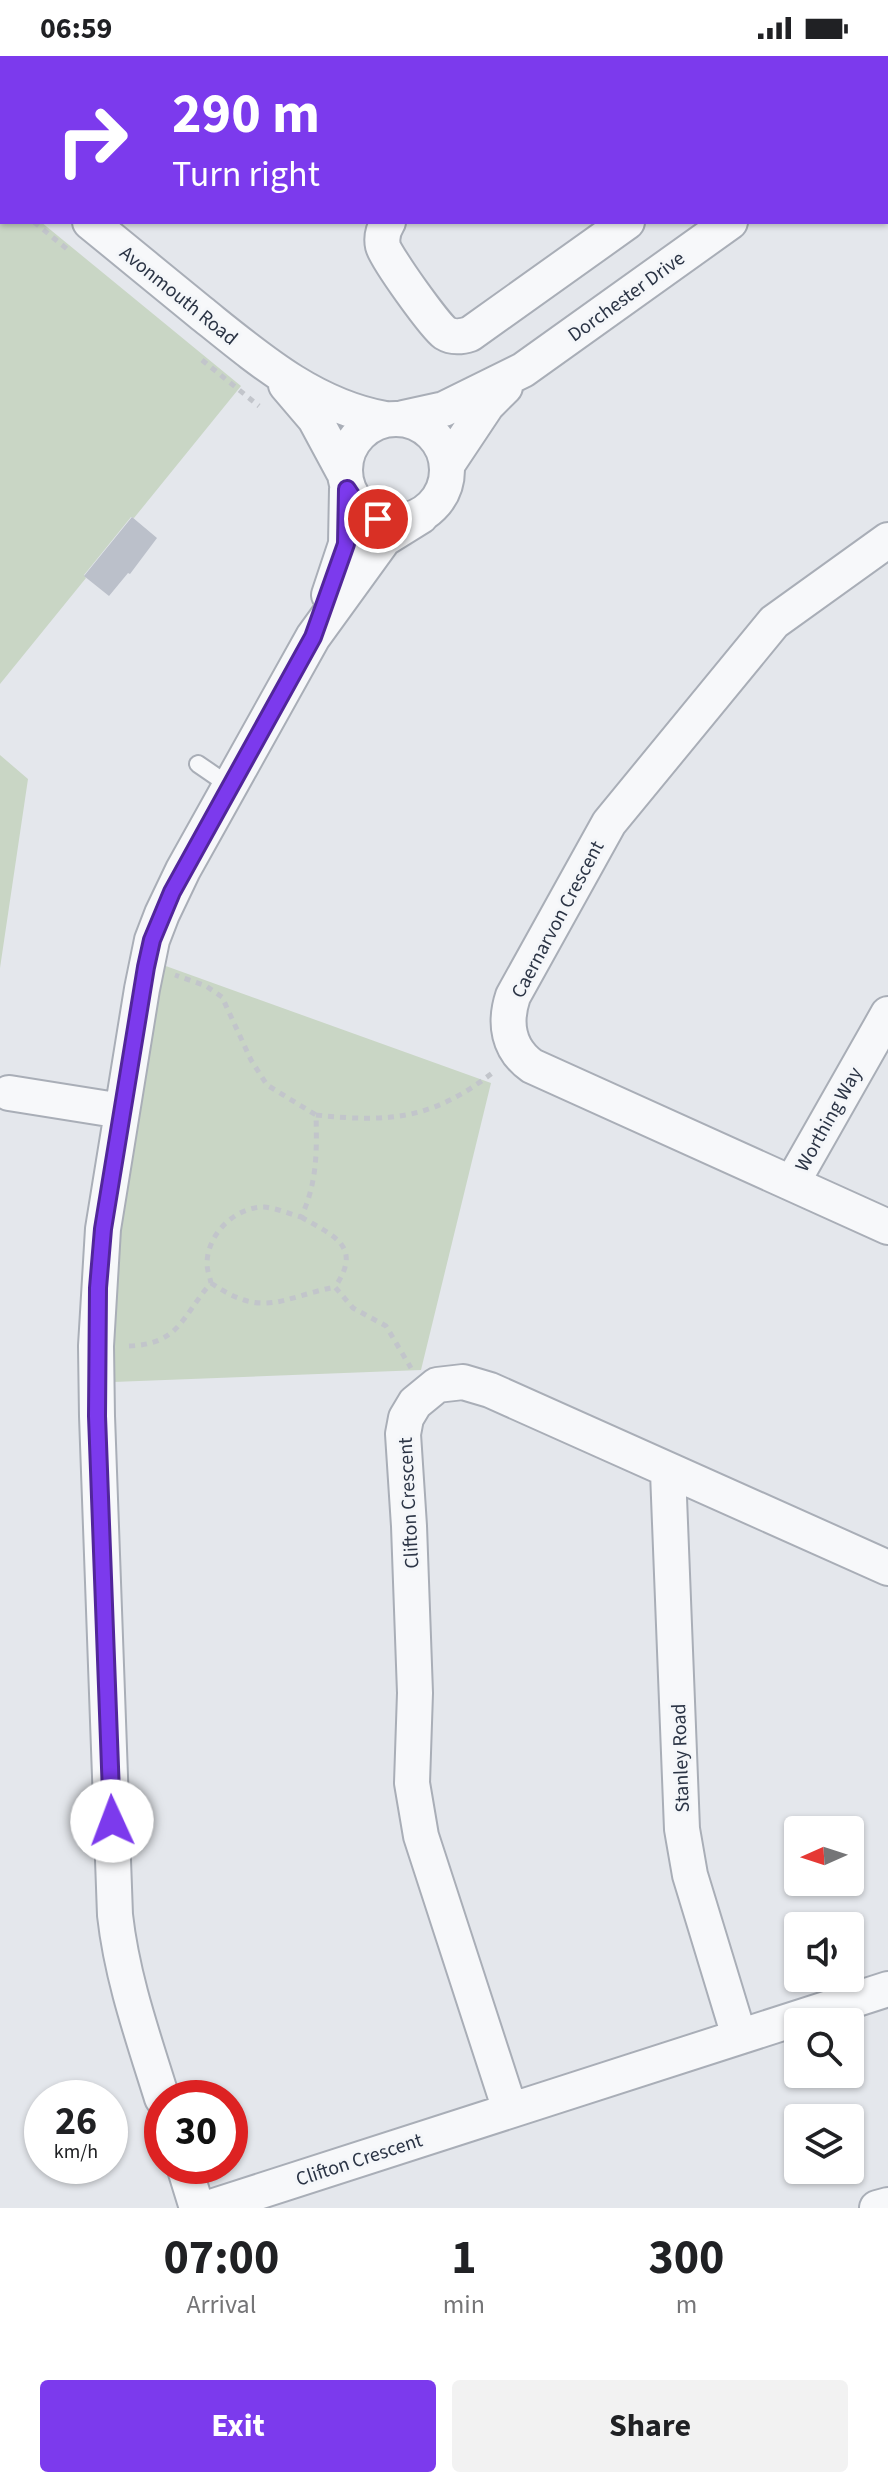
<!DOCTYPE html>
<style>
body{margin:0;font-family:"Source Sans 3",sans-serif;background:#f2f2f2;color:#202124;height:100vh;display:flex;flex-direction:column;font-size:30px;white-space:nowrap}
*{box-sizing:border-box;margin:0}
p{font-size:26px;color:#757577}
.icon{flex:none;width:44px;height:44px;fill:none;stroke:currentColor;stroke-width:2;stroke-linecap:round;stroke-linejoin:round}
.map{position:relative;height:2152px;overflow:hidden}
.sheet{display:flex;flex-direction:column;background:#fff;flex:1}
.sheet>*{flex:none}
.guide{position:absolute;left:0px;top:0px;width:888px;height:168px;box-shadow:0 2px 6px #0004;background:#7c3aed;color:#fff;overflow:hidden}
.needle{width:52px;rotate:267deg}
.buttons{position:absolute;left:784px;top:1760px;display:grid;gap:16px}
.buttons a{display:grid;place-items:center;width:80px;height:80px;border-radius:8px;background:#fff;box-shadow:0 2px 6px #0004;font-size:40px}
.speed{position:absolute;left:24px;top:2024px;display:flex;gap:16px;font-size:40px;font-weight:700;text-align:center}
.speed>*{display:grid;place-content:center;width:104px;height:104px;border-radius:50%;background:#fff;box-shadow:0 2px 6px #0004;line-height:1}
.speed small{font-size:20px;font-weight:400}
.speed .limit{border:12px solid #d22;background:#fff;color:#111}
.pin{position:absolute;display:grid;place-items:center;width:68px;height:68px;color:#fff;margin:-34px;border:4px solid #fff;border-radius:50%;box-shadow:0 2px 8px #0007}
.me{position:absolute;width:88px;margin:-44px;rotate:358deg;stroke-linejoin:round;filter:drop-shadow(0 0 6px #0008)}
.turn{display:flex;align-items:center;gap:28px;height:168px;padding:0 40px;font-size:36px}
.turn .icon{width:104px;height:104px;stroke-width:2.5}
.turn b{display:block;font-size:56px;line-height:68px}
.eta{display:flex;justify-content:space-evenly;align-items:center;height:136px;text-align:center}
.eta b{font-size:48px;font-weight:700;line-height:56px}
.cta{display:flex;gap:16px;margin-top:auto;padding:16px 40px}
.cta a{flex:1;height:92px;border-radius:8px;background:#7c3aed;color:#fff;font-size:32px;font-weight:700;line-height:92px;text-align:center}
.cta a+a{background:#f2f2f2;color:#202124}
.status{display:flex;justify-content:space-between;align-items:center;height:56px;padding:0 40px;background:#fff;direction:ltr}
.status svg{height:22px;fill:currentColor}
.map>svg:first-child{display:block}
.green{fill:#c9d6c5}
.building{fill:#bbc0ca}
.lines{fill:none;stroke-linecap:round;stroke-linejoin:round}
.service-casing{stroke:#a9aeb7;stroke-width:20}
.minor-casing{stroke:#a9aeb7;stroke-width:38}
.path{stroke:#c2c5cb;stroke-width:5;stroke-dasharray:6 6;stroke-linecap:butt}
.service{stroke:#f7f8fa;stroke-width:16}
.minor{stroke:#f7f8fa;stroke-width:34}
.route-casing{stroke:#51269a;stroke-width:20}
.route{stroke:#7c3aed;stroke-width:14}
.labels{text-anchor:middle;stroke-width:6;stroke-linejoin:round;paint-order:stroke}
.street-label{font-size:20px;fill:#2b3445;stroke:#f4f6f9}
</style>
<div class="status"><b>06:59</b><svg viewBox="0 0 49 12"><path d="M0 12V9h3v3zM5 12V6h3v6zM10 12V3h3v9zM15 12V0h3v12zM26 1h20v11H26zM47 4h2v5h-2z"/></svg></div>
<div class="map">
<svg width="888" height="2152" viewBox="0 0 888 2152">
<rect width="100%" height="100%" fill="#e4e7ec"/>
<!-- green -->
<path class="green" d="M 0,133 L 2,166 L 41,166 L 241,330 L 134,462 L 131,461 L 84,519 L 86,522 L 0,628 Z
M 0,699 L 28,723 L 0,912 Z
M 163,909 L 491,1027 L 421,1314 L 113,1326 C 110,1185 140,1047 163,909 Z"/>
<!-- building -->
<path class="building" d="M 132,461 L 157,482 L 130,518 L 128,517 L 109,540 L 84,520 Z"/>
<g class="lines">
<defs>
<path id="service" d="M 198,708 L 230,730"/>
<path id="minor" d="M 692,0 L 694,2
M 617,2 L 620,0
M 0,93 L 2,95
M 886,98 L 888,97
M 90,166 C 127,196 163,226 200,256 C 256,301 312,350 385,363
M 388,166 C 383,174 381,181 383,190 C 386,202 435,270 445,277 C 453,282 461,281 470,278 L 627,166
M 286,329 L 315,363 L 343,415
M 403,362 L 444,353 L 523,314 L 730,166
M345 414a51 51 0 1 1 102 0a51 51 0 1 1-102 0Z
M 447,409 L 487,349 L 505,331
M 888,484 L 774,566 L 609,767 L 513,940 C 504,967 508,993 532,1010 L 888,1171
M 329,539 L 346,488 L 347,433
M 9,1037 L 122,1055
M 792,1127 L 888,958
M 668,1416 L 682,1773 L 690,1819 L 739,1980
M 162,2042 C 143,1981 122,1922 115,1859 L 97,1360 L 96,1290 L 103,1173 L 142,933 L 152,884 L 162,858 L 183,814 L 313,581 L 384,483 L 421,460
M 510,2054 L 421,1780 L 412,1727 L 415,1637 L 409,1470 L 403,1378 L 406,1362 L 415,1347 L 437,1329 L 463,1326 L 490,1334 L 888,1512
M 184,2110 L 197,2152
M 208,2152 L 888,1933
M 877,2152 L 888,2149"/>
</defs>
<!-- service casing -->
<use href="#service" class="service-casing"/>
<!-- minor casing -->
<use href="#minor" class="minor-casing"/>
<!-- path -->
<path class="path" d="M 0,139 L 2,140
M 34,166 L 67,193
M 202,304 L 259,350
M 316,1059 C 392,1067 433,1063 495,1015
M 301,1161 C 334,1180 363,1190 335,1231 L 353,1252 L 386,1270 L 411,1312
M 211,1227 C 264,1263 280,1242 335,1231
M 129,1290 C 180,1288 182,1260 211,1227 C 210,1221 207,1214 207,1208 C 207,1178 235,1151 264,1151 C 276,1152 290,1158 301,1161 C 317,1128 317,1096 316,1059 L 267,1029 L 251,1004 L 222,941 L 206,930 L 175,919"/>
<!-- service -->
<use href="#service" class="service"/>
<!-- minor -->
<use href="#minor" class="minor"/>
</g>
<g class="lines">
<defs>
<path id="route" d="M 112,1765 L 97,1360 L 98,1232 L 103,1173 L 146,911 L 152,884 L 172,836 L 313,581 L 346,488 L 347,433 L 359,451 L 378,463"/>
</defs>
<!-- route casing -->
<use href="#route" class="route-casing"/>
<!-- route -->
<use href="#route" class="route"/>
</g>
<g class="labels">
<!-- street labels -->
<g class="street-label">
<text transform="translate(179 239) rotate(39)" y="7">Avonmouth Road</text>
<text transform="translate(626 240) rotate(-36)" y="7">Dorchester Drive</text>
<text transform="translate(557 863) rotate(-62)" y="7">Caernarvon Crescent</text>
<text transform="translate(828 1063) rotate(-61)" y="7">Worthing Way</text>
<text transform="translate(408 1447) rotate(-93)" y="7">Clifton Crescent</text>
<text transform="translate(680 1702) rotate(-92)" y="7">Stanley Road</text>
<text transform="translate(359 2103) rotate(-18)" y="7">Clifton Crescent</text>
</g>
</g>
</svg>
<div class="buttons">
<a><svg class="needle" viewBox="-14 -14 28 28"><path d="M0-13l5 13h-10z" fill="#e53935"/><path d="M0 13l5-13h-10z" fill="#757577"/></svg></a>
<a><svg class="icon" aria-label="sound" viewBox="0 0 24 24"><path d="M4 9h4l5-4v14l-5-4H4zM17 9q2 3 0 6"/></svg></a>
<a><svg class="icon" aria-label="search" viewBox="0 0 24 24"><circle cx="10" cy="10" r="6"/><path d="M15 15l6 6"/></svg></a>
<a><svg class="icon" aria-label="layers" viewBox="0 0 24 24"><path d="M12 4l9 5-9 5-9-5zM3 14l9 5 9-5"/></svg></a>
</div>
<div class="speed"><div>26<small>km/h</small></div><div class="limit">30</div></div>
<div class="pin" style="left:378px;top:463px;background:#d93025"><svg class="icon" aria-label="arrive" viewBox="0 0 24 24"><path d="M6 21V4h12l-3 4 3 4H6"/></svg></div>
<svg class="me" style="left:112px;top:1765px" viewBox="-20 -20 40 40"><circle r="19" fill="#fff"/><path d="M0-13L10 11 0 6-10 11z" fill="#7c3aed"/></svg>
<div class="guide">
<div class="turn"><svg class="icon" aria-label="right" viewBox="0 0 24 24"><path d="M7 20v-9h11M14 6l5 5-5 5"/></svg><div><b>290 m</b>Turn right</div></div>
</div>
</div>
<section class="sheet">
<div class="eta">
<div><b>07:00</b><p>Arrival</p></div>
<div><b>1</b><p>min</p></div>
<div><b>300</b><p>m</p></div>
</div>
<div class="cta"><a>Exit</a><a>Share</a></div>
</section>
